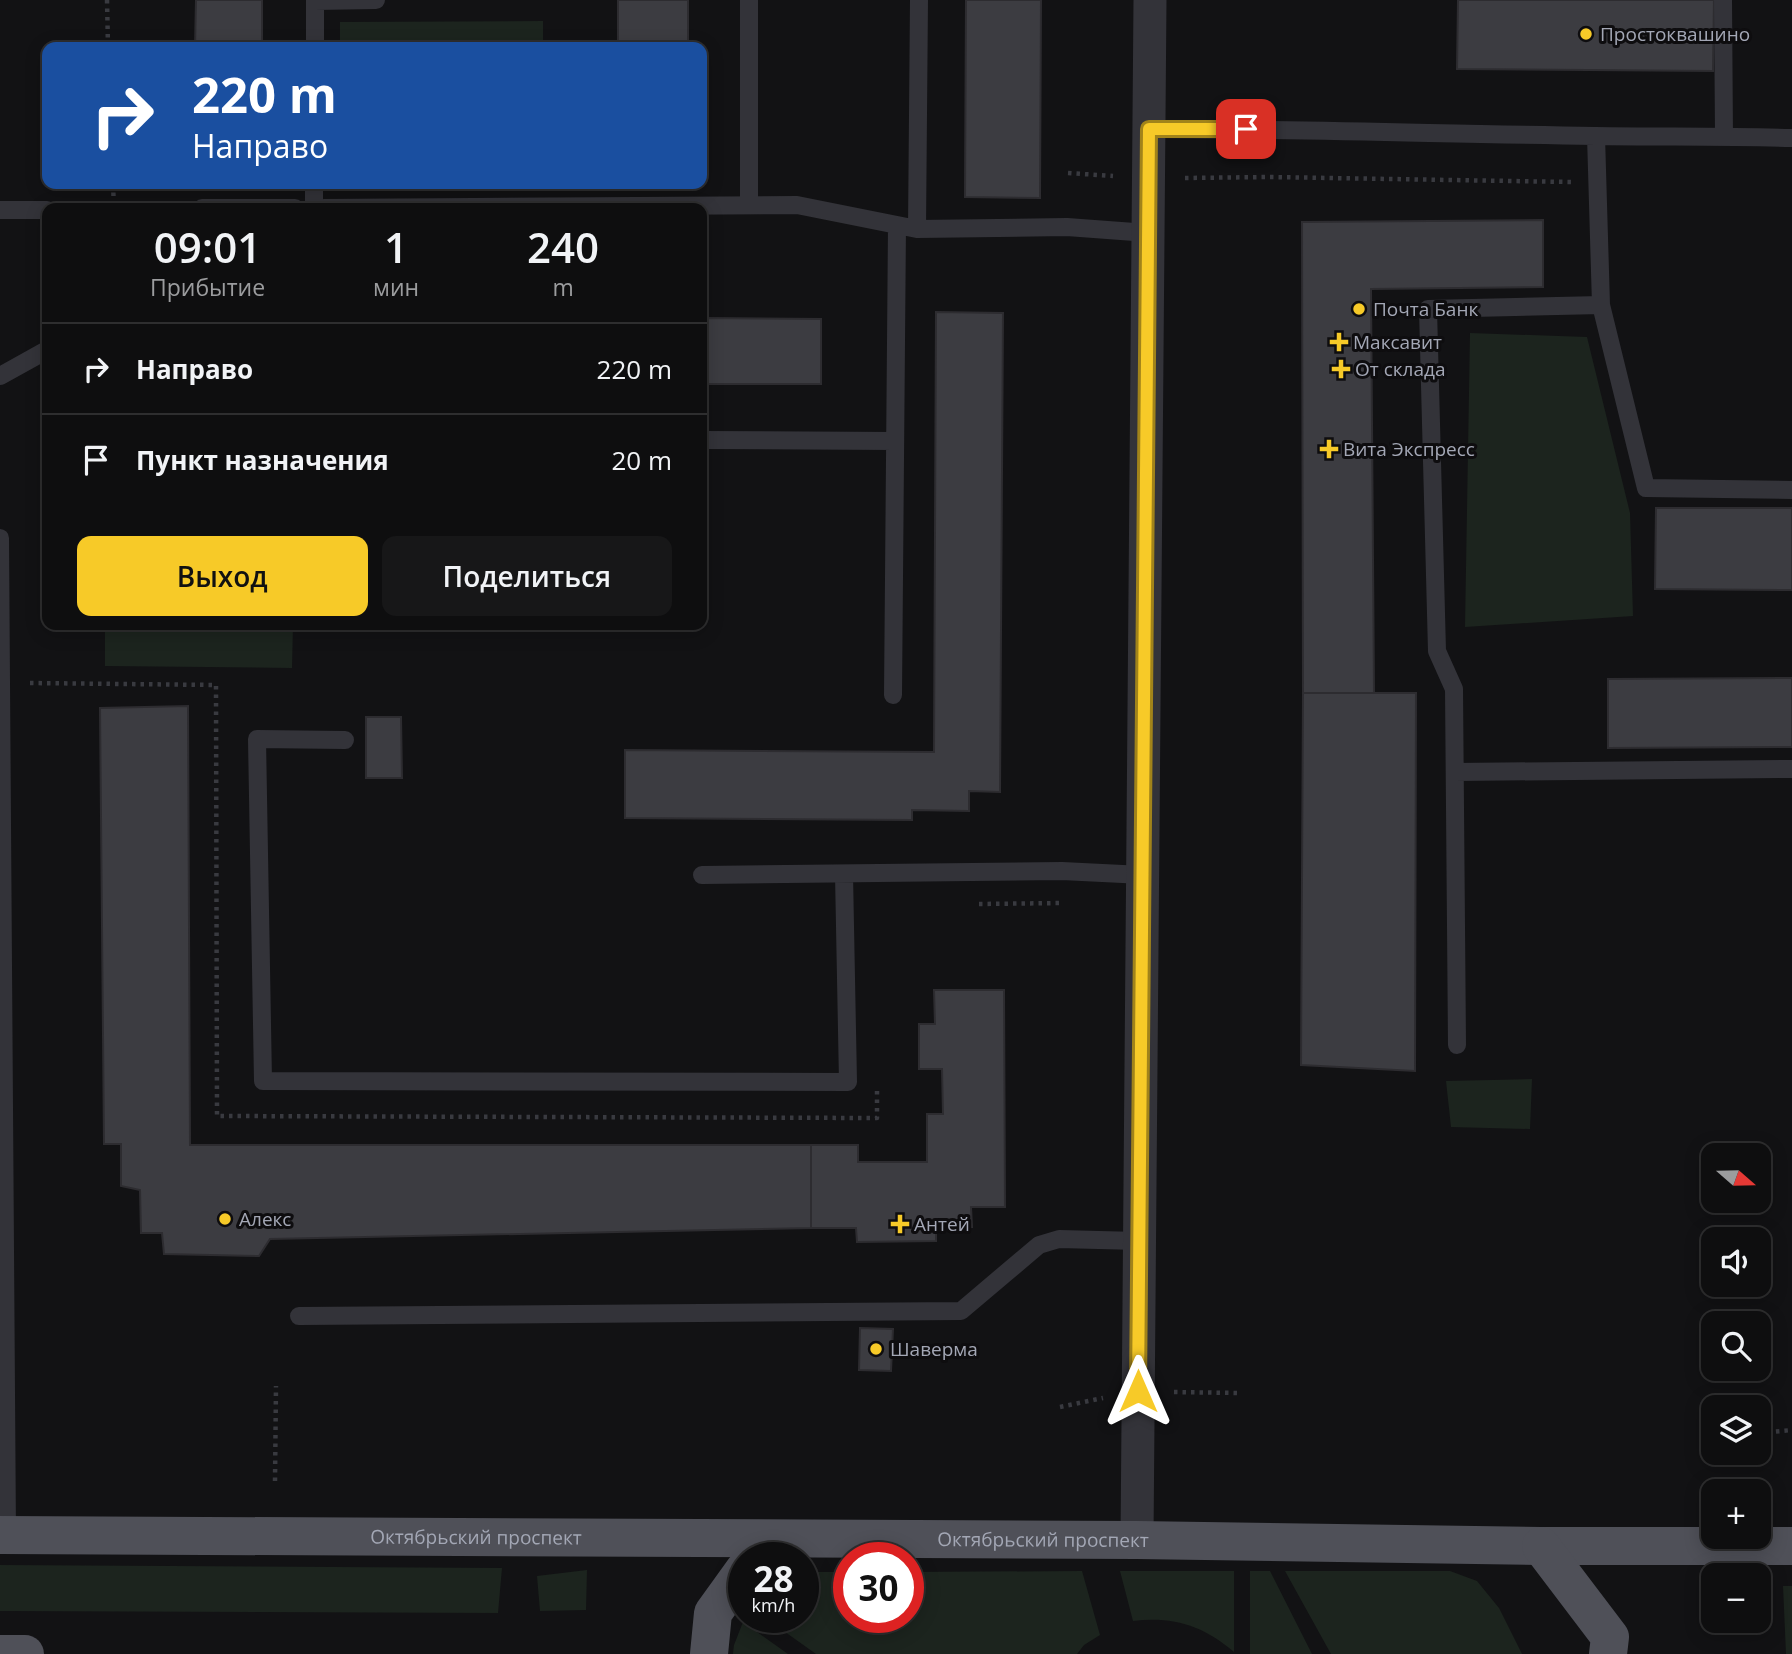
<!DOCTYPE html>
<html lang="ru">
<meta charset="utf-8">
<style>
body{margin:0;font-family:"Open Sans",sans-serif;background:#171718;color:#f1f3f6;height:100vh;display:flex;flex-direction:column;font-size:26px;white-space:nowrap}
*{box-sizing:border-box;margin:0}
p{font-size:23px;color:#9b9c9e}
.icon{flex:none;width:38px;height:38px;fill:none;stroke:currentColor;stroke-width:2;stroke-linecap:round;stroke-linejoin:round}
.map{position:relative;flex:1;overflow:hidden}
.side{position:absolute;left:42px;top:203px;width:665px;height:427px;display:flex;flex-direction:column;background:#0e0e0f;border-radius:14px;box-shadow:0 4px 18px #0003,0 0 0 2px #2e2e2f}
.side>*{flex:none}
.guide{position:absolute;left:42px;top:42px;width:665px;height:147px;border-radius:14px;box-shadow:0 4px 18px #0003,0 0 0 2px #2e2e2f;background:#1a4fa0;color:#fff;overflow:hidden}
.needle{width:46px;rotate:110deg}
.fabs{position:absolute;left:1701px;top:1143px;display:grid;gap:14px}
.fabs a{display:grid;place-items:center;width:70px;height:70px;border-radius:14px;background:#0e0e0f;box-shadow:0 4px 18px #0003,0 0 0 2px #2e2e2f;font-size:35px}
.speed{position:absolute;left:728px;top:1542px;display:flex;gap:14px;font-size:35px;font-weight:700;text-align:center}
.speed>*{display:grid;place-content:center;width:91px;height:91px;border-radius:50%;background:#0e0e0f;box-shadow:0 4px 18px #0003,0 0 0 2px #2e2e2f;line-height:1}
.speed small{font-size:18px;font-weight:400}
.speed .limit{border:10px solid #d22;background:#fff;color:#111}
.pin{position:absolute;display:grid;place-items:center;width:60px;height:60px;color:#fff;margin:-30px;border-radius:14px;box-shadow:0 4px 10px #0006}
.me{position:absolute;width:77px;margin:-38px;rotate:0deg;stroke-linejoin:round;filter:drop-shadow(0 0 5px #0008)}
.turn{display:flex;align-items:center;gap:24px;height:147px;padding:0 35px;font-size:32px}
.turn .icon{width:91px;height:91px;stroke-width:2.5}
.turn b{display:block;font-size:49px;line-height:60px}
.eta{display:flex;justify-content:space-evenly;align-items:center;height:119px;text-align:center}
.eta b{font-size:42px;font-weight:600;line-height:49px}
.primary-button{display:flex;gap:14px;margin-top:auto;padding:14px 35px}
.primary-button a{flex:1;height:80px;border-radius:14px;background:#f7ca28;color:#111;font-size:28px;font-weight:600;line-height:80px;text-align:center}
.primary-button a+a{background:#171718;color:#f1f3f6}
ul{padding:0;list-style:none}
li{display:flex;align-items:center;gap:21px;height:91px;padding:0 35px;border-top:2px solid #2e2e2f}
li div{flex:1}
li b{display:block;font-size:26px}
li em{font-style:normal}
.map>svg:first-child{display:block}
.green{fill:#1c241e}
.building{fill:#3c3c41;stroke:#2d2c30;stroke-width:2}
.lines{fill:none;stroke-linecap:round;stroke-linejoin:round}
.path{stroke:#393a40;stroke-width:4.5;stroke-dasharray:3.5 5;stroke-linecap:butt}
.lane{stroke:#333339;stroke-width:18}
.street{stroke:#333339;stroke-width:33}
.primary{stroke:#4f5058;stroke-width:38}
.route-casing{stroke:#a1831a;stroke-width:18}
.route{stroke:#f7ca28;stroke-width:12}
.poi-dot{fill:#f7ca28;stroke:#0e0d0f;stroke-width:2.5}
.labels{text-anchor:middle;stroke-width:6;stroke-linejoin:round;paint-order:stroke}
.poi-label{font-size:19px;fill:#a3a7b5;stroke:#0e0d0f;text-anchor:start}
.street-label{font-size:19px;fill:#a3a7b5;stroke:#0e0d0f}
</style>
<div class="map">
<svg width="1792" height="1654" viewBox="0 0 1792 1654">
<rect width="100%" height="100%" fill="#121214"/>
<!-- green -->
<path class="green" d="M 543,21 L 543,47 L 340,47 L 340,22 Z
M 367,184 L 686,184 L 686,188 L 370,187 Z
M 1470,333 L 1587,337 L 1630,513 L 1633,616 L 1465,627 Z
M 105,625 L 293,625 L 292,668 L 105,666 Z
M 1532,1079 L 1530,1129 L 1451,1127 L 1446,1081 Z
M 0,1565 L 502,1568 L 498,1613 L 0,1611 Z
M 587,1570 L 586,1610 L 540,1611 L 537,1576 Z
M 1082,1571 L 1100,1635 L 1084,1645 L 1077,1654 L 816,1654 L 764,1617 L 803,1617 L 803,1573 L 812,1572 L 849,1572 L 849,1617 L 908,1617 L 908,1572 Z
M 1120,1571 L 1234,1571 L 1234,1652 C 1204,1626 1173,1616 1133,1621 Z
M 1250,1571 L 1270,1571 L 1312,1654 L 1250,1654 Z
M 1285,1571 L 1450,1571 L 1477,1581 L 1499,1608 L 1522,1654 L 1331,1654 Z
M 1783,1586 L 1792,1586 L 1792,1654 L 1786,1654 Z
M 743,1622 L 788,1654 L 733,1654 L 734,1645 Z"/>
<!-- building -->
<path class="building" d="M 196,0 L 262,0 L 262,47 L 195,47 Z
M 618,0 L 688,0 L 688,47 L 618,47 Z
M 966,0 L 1041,0 L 1040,198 L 965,197 Z
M 1458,0 L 1714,0 L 1713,71 L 1457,69 Z
M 1543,220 L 1543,287 L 1371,289 L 1374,693 L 1303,693 L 1302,222 Z
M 936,312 L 1003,313 L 1000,792 L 969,791 L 969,811 L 912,810 L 912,820 L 625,818 L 625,750 L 934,752 Z
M 702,318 L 821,319 L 821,384 L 702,384 Z
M 1656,508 L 1792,508 L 1792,590 L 1655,589 Z
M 1792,678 L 1792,747 L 1608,748 L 1608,679 Z
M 1303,693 L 1416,693 L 1415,1071 L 1301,1065 Z
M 188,706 L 190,1145 L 811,1145 L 811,1228 L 270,1239 L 259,1256 L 164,1254 L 162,1233 L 141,1233 L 140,1190 L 121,1186 L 121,1144 L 104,1144 L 100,708 Z
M 366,717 L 401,717 L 402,778 L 366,778 Z
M 934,990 L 1004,990 L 1005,1207 L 971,1207 L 972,1227 L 936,1228 L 936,1241 L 857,1242 L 856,1228 L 811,1228 L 811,1145 L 858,1145 L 858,1162 L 927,1162 L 927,1114 L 943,1114 L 942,1069 L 919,1069 L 919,1024 L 935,1024 Z
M 860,1328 L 893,1329 L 891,1371 L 859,1370 Z"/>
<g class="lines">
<!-- path -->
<path class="path" d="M 107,0 L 108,47
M 1068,173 L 1113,176
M 1185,178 L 1270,177 L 1571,182
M 113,184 L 114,208
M 30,683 L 216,685 L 217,1116 L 877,1118 L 877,1089
M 979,904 L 1062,903
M 1174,1392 L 1240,1393
M 1060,1407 L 1103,1398
M 1759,1433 L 1792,1430
M 275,1481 L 276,1386"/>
<!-- lane -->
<path class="lane" d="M 749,0 L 749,205
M 1723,0 L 1724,136
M 315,1 L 376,0
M 315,47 L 315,0
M 1149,129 C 1298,129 1447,134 1595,136 C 1661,137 1726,136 1792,138
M 202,208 L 295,208
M 314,208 L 314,184
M 324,208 L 797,205 L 917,229 L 1067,227 L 1148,233
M 0,210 L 47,210
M 917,229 L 919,0
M 1601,305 L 1646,488 L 1792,490
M 0,376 L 47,350
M 702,440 L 895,441
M 0,538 L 7,1535
M 893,695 L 897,225
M 345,740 L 257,739 L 263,1081 L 848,1082 L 844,874
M 1455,772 L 1792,769
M 702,875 L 1062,871 L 1143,875
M 1457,1045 L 1454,689 L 1437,651 L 1428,309 L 1601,305 L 1596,136
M 299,1316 L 961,1311 L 1039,1245 L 1059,1239 L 1139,1241"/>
<!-- street -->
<path class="street" d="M 1137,1540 L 1150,0"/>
<!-- primary -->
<g class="primary">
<path id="s1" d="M 0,1535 L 1137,1540 L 1541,1546 L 1792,1546"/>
<path d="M 1541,1546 L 1610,1637 L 1608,1654"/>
<path d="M 0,1654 L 25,1654"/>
<path d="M 709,1654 L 713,1613 L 744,1570"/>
</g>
</g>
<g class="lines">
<defs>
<path id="route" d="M 1138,1391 L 1149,129 L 1246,129"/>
</defs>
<!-- route casing -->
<use href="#route" class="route-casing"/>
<!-- route -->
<use href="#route" class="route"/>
</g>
<!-- markers -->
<g class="poi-dot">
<circle cx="1586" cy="34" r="7"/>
<circle cx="1359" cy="309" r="7"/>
<path d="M1335.5 331.5h7v7h7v7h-7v7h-7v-7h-7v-7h7z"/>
<path d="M1337.5 358.5h7v7h7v7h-7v7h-7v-7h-7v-7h7z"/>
<path d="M1325.5 438.5h7v7h7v7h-7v7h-7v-7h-7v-7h7z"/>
<circle cx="225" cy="1219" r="7"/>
<path d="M896.5 1213.5h7v7h7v7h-7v7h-7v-7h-7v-7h7z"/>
<circle cx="876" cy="1349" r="7"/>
</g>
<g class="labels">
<!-- poi labels -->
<g class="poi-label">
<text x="1600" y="41">Простоквашино</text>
<text x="1373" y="316">Почта Банк</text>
<text x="1353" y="349">Максавит</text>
<text x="1355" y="376">От склада</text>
<text x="1343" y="456">Вита Экспресс</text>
<text x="239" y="1226">Алекс</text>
<text x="914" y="1231">Антей</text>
<text x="890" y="1356">Шаверма</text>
</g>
<!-- street labels -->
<g class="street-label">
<text dy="7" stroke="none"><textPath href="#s1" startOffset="476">Октябрьский проспект</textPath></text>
<text dy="7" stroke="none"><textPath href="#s1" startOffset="1043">Октябрьский проспект</textPath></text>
</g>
</g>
</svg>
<div class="fabs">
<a><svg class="needle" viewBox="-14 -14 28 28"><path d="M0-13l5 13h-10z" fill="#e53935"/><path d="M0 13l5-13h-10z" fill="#9b9c9e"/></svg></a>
<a><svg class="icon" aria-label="sound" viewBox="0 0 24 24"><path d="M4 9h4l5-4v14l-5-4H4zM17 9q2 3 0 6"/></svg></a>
<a><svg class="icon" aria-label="search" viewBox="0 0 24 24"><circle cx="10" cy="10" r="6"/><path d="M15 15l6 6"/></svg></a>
<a><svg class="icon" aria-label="layers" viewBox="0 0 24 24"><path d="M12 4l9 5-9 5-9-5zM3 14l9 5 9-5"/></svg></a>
<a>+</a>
<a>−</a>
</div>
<div class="speed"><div>28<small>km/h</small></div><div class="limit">30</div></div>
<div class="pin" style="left:1246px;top:129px;background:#d93025"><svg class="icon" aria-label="arrive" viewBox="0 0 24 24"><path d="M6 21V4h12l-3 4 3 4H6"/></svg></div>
<svg class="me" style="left:1138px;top:1391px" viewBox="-20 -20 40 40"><path d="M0-17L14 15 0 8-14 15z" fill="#f7ca28" stroke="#fff" stroke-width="4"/></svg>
<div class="guide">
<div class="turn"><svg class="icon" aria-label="right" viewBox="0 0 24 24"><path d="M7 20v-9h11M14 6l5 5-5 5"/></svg><div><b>220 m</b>Направо</div></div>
</div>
<section class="side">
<div class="eta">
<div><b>09:01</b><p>Прибытие</p></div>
<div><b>1</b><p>мин</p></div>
<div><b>240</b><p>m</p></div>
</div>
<ul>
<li><svg class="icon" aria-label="right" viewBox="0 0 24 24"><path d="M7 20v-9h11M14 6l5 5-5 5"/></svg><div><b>Направо</b></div><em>220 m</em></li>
<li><svg class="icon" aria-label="arrive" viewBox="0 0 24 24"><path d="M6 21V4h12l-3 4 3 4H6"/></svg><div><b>Пункт назначения</b></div><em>20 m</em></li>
</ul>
<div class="primary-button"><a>Выход</a><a>Поделиться</a></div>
</section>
</div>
